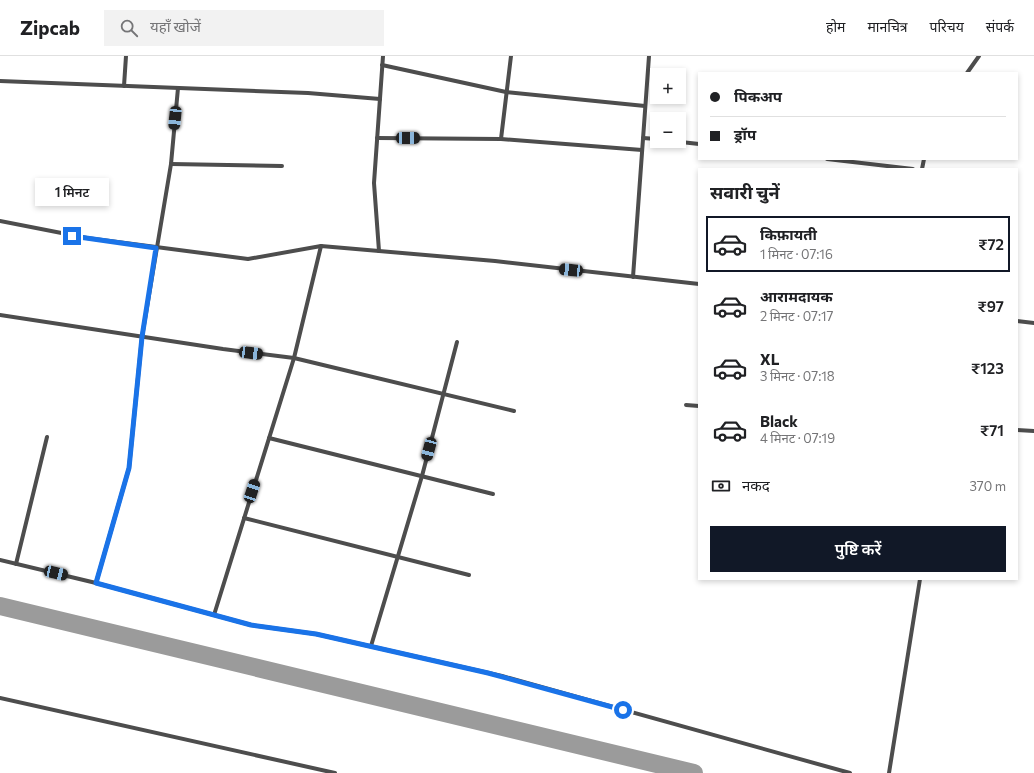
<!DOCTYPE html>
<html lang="hi">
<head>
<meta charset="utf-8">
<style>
  body { margin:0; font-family:Commissioner,"Noto Sans Devanagari",sans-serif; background:#f2f2f2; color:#202124; height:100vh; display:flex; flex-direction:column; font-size:15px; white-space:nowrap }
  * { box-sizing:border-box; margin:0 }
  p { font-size:13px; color:#757577 }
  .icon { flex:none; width:22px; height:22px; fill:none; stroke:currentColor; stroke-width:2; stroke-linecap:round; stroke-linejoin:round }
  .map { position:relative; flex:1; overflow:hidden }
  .side { position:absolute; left:698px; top:112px; width:320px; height:412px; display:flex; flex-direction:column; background:#fff; border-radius:0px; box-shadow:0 2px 6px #0003 }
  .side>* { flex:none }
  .guide { position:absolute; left:698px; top:16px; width:320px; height:88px; border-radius:0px; box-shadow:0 2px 6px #0003; display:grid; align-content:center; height:88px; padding:0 12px; background:#fff }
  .tools { position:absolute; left:650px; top:12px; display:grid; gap:8px }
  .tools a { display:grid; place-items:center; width:36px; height:36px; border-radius:0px; background:#fff; box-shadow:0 2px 6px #0003; font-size:20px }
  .end { position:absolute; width:18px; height:18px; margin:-9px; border:5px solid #1a73e8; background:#fff; box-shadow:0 0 0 2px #fff }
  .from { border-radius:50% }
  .bubble { position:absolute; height:28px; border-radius:0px; background:#fff; box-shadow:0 2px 6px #0003; font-size:13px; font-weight:600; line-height:28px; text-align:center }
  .car { position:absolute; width:12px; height:24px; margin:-12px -6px; border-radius:5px; box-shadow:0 0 3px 1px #0007; background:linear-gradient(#222 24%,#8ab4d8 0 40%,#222 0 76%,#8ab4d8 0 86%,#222 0) }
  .guide b { display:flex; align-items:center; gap:14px; height:38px; font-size:15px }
  .guide b+b { border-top:1px solid #e0e0e0 }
  .guide i { width:10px; height:10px; background:#202124 }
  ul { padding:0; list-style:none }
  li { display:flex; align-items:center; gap:12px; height:56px; margin:0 8px 6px; padding:0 4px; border:2px solid transparent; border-radius:0px }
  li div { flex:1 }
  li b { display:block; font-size:15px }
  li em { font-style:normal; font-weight:600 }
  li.selected { border-color:#111827 }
  li>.icon { width:36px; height:36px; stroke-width:1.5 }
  h2 { padding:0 12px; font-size:18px; line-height:48px }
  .pay { display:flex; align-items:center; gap:10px; height:44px; padding:0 12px; font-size:15px }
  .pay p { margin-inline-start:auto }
  .cta { display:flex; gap:8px; margin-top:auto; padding:8px 12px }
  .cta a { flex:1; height:46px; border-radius:0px; background:#111827; color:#fff; font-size:16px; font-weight:600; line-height:46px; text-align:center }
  header { display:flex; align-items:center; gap:24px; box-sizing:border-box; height:56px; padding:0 20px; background:#fff; border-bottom:1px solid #e0e0e0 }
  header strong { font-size:19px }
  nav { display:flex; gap:22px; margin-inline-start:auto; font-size:14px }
  .search { width:280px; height:36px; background:#f2f2f2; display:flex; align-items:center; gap:10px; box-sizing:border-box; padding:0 14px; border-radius:0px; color:#757577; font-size:15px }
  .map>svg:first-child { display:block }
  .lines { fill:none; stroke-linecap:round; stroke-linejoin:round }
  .canal { stroke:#9b9b9b; stroke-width:18 }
  .street { stroke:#4d4d4d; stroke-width:4 }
  .route { stroke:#1a73e8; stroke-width:5 }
</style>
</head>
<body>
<header>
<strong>Zipcab</strong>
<div class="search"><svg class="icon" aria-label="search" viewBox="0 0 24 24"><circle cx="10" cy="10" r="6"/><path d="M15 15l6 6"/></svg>यहाँ खोजें</div>
<nav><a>होम</a><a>मानचित्र</a><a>परिचय</a><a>संपर्क</a></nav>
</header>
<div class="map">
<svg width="1034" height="717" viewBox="0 0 1034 717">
  <rect width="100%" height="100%" fill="#fff"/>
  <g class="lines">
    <!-- canal -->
    <polyline class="canal" points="0,550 694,717"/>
    <!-- street -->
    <g class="street">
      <polyline points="382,9 506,36 645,50"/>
      <polyline points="967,17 979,0"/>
      <polyline points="0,25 308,37 380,43"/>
      <polyline points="124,30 126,0"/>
      <polyline points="377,82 501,83 642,94"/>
      <polyline points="643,82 657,83"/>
      <polyline points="501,83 511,0"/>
      <polyline points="672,85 699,88"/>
      <polyline points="827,103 913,113"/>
      <polyline points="171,108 282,110"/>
      <polyline points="922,113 924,103"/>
      <polyline points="0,165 87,182 248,203 321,190 495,205 699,228"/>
      <polyline points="379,195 374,127 383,0"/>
      <polyline points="633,221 649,0"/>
      <polyline points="0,259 223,293 294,302 514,355"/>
      <polyline points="1017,265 1034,267"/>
      <polyline points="686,349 699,350"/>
      <polyline points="1017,374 1034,375"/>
      <polyline points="269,382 493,438"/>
      <polyline points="244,462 469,519"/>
      <polyline points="0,504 96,527 251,569 316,578 502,620 850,717"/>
      <polyline points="16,508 47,381"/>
      <polyline points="96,527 129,412 142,281 171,108 178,32"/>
      <polyline points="214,559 294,302 321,190"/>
      <polyline points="371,590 422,420 457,286"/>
      <polyline points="0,642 335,717"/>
      <polyline points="889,717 920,523"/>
    </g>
  </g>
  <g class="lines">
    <!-- route -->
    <polyline class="route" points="72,180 156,192 142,281 129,412 96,527 251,569 316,578 488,617 623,654"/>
  </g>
</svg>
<div class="tools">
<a>+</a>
<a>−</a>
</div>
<i class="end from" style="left:623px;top:654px"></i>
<i class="end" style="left:72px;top:180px"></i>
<div class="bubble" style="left:35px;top:122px;width:74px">1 मिनट</div>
<i class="car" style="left:175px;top:62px;rotate:186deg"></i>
<i class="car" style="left:408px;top:82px;rotate:90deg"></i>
<i class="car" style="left:571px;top:214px;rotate:276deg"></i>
<i class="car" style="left:251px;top:297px;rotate:97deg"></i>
<i class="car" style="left:429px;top:393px;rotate:195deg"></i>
<i class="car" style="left:252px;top:435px;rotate:18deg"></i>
<i class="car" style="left:56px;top:517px;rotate:103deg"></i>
<div class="guide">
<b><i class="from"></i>पिकअप</b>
<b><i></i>ड्रॉप</b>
</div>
<section class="side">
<h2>सवारी चुनें</h2>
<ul>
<li class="selected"><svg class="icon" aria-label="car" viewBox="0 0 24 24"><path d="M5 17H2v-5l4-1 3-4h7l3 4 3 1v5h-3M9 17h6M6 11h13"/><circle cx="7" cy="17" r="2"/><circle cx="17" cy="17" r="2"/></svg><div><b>किफ़ायती</b><p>1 मिनट · 07:16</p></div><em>₹72</em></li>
<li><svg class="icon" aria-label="car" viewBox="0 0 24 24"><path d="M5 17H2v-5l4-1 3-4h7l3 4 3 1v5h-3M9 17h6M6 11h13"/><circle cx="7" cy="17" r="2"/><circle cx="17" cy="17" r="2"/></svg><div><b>आरामदायक</b><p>2 मिनट · 07:17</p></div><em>₹97</em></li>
<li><svg class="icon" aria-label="car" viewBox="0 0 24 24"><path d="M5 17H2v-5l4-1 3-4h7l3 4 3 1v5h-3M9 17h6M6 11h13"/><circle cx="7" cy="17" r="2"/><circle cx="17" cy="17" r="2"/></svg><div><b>XL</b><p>3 मिनट · 07:18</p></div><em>₹123</em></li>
<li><svg class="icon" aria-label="car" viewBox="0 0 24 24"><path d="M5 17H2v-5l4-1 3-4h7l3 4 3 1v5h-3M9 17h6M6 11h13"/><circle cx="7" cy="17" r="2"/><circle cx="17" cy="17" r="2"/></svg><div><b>Black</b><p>4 मिनट · 07:19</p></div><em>₹71</em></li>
</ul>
<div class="pay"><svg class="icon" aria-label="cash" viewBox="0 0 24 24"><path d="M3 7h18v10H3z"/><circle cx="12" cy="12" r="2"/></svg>नकद<p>370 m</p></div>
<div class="cta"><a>पुष्टि करें</a></div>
</section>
</div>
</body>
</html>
